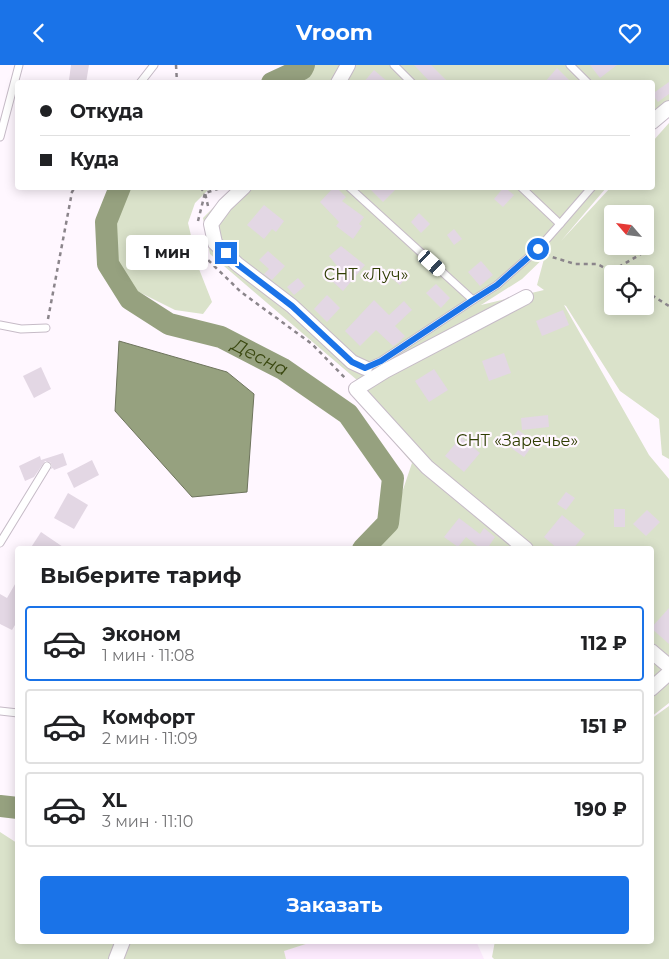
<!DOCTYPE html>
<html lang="ru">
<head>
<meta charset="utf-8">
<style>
  body { margin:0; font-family:Montserrat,sans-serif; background:#f6f6f6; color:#202124; height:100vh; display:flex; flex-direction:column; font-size:19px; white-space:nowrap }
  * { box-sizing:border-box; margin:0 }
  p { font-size:16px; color:#757577 }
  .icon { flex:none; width:28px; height:28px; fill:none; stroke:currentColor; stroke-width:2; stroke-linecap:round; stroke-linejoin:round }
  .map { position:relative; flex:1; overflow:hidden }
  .sheet { position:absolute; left:15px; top:481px; width:639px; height:398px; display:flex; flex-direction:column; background:#fff; border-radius:5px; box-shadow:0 2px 12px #0003 }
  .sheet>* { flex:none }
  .banner { position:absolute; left:15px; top:15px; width:640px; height:110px; border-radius:5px; box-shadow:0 2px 12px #0003; display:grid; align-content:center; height:110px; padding:0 25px; background:#fff }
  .needle { width:32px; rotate:298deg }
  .buttons { position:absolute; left:604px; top:140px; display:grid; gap:10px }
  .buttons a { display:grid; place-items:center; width:50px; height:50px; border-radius:5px; background:#fff; box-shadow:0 2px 12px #0003; font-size:25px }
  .end { position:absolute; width:22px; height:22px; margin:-11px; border:6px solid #1a73e8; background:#fff; box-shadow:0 0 0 2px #fff }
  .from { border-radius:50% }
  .bubble { position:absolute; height:35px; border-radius:5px; background:#fff; box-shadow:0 2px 12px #0003; font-size:16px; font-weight:700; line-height:35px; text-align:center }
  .car { position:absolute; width:15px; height:30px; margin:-15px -8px; border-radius:6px; box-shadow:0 0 4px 1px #0007; background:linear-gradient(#fff 24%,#345 0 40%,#fff 0 76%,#345 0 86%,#fff 0) }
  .banner b { display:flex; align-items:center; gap:18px; height:48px; font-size:19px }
  .banner b+b { border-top:1px solid #e0e0e0 }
  .banner i { width:12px; height:12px; background:#202124 }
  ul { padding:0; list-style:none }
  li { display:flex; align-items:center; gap:15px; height:75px; margin:0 10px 8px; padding:0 15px; border:2px solid #e0e0e0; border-radius:5px }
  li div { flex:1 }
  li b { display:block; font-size:19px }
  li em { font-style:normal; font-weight:700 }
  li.on { border-color:#1a73e8 }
  li>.icon { width:45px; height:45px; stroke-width:1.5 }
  h2 { padding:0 25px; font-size:22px; line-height:60px }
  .action { display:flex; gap:10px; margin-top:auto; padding:10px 25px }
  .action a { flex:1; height:58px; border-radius:5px; background:#1a73e8; color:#fff; font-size:20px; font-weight:700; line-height:58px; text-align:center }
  header { display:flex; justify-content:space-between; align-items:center; height:65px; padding:0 25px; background:#1a73e8; color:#fff; font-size:22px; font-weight:700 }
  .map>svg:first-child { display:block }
  .built { fill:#fceafd }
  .green { fill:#dae2ca; fill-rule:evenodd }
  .water { fill:#96a17f; stroke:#6e745d }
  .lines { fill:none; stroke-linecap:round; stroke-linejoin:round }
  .river { stroke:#96a17f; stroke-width:22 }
  .building { fill:#e3d7e4 }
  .lane-casing { stroke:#c6bbc7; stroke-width:9 }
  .street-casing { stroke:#c6bbc7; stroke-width:16 }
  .path { stroke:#8b858b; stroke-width:2.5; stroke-dasharray:4 4; stroke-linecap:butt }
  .lane { stroke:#fff; stroke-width:7 }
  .street { stroke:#fff; stroke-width:14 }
  .route { stroke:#1a73e8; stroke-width:6 }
  .labels { text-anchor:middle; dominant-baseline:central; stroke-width:4.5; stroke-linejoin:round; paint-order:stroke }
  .park-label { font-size:16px; fill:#2f3d02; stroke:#fff7ff }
  .water-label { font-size:18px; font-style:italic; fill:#3a4810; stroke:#fff7ff }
</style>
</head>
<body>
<header><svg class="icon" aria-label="back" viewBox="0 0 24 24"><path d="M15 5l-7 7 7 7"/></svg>Vroom<svg class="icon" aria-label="heart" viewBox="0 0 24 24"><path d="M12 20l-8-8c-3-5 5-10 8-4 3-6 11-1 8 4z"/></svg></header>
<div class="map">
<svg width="669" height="894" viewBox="0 0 669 894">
  <rect width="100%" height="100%" fill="#fff7ff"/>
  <!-- built -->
  <polygon class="built" points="315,876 476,876 484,894 286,894 283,886"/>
  <!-- green -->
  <g class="green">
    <polygon points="301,0 669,0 669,48 653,67 652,18 278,18"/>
    <path d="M669,58V394L662,390L659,354L620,326L566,241L564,240L649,390L669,414V638L651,652V484H368L391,460L412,398L349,325L357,315L210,189L203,153L233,123H606L561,176L610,123L652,122L653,76ZM612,149H645V181H612ZM552,185L544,194L537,220L544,225L481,240L522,214ZM612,209H645V241H612Z"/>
    <polygon points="124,122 210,123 195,138 188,158 199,204 212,237 203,249 175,245 137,226 115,200 111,157"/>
    <polygon points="669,641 669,894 494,894 492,892 495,876 651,876 651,654"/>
    <polygon points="0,767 17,778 18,876 315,876 284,886 286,894 0,894"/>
  </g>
  <!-- water -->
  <polygon class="water" points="119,276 227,307 254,329 247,427 192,432 115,346"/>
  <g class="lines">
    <!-- river -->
    <g class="river">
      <polyline points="272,18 302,4 304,0"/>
      <path id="s1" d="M120,122L106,157L108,199L130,234L169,259L221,272L283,304L348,349L393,413L388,458L363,484"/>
      <polyline points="0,741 18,743"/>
    </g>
  </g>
  <!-- building -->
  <g class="building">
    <polygon points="71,0 89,0 86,18 69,15"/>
    <polygon points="414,0 431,0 449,18 431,18"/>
    <polygon points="590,0 617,0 600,13"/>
    <polygon points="557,3 572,18 544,18"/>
    <polygon points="374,5 389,18 363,18"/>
    <polygon points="669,17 669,29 658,37 652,29"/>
    <polygon points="334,122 336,122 346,132 342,136 364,152 359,159 362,161 353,174 336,161 339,157 320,137"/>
    <polygon points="368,122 398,122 383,137"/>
    <polygon points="504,122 514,130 503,142 494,134"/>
    <polygon points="264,140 284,156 276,167 272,164 264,174 247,160"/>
    <polygon points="419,148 430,159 421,168 411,157"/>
    <polygon points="454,164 462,174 454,180 447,170"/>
    <polygon points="341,181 365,200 343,226 332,216 341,206 329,191"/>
    <polygon points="268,186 285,201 272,215 264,209 269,204 259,195"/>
    <polygon points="481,196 493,210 480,221 468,207"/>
    <polygon points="400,205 407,211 400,220 390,212"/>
    <polygon points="298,213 305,221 294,230 287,222"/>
    <polygon points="436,219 450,233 441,243 426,228"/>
    <polygon points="327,230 340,243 327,257 314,244"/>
    <polygon points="374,235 389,250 404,236 412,245 395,261 405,271 398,278 393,281 376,265 360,281 345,266"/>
    <polygon points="563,245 569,260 542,271 536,256"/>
    <polygon points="504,288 511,308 489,316 482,296"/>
    <polygon points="41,302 51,324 34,333 23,311"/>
    <polygon points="434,304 448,325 429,337 415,316"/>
    <polygon points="548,350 549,362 522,365 521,353"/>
    <polygon points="518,365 535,377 524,392 507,380"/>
    <polygon points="461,372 480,388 464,407 445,391"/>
    <polygon points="63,388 67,400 54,405 53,403 51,404 52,401 50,397 45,396 34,412 25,416 19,401 40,391 41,395"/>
    <polygon points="92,395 99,410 74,423 67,408"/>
    <polygon points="566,427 575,433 566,445 557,439"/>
    <polygon points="68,428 88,440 74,464 54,453"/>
    <rect x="614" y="444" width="11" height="18"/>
    <polygon points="647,445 660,457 646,471 633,459"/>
    <polygon points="562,450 585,469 573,484 558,484 544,472"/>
    <polygon points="459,453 480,469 484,463 495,472 487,484 481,484 466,472 458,482 444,472"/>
    <polygon points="41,467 66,484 30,484"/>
    <polygon points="18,514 18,555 12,565 0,559 0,529 7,533"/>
    <polygon points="669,543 669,579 651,563"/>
  </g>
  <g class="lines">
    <!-- lane casing -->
    <g class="lane-casing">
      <g id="lane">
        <polyline points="394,0 412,18"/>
        <polyline points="570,0 588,18"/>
        <polyline points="140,18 154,0"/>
        <polyline points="0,72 19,0"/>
        <polyline points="349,122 473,235 381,296 365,303"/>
        <polyline points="560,159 592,122"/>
        <polyline points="473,235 497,220 538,184 560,159 521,122"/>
        <polyline points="0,260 21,264 46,263"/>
        <polyline points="0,478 47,401"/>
        <polyline points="0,646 18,648"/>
      </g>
    </g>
    <!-- street casing -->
    <g class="street-casing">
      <g id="street">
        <polyline points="338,18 348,0"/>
        <polyline points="652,57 669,43"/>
        <polyline points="244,122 225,140 211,159 215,178 237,199 292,241 352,297 365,303"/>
        <polyline points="526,484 427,402 356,324 385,306 526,232"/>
        <polyline points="651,586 669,601"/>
        <polyline points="651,624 669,608"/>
        <polyline points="116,894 123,876"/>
      </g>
    </g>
    <!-- path -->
    <g class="path">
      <polyline points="176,0 177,18"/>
      <polyline points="208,141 205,128 224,122"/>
      <polyline points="198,156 205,128 200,122"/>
      <polyline points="205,188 207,194 241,227 312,279 347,315"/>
      <polyline points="546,188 552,192 575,199 597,199 617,209"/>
      <polyline points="612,206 646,186"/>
      <polyline points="645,226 669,241"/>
      <polyline points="48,254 72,127 75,122"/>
    </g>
    <!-- lane -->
    <use href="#lane" class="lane"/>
    <!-- street -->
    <use href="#street" class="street"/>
  </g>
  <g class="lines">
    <!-- route -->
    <polyline class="route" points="226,188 237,199 292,241 352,297 365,303 381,296 473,235 497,220 538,184"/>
  </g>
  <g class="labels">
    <!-- park labels -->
    <g class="park-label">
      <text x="366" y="209">СНТ «Луч»</text>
      <text x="517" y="375">СНТ «Заречье»</text>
    </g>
    <!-- water labels -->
    <g class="water-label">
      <text stroke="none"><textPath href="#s1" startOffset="265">Десна</textPath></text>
    </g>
  </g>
</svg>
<div class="buttons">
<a><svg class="needle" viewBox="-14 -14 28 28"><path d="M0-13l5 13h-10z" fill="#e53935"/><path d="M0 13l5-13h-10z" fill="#757577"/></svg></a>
<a><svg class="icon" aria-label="locate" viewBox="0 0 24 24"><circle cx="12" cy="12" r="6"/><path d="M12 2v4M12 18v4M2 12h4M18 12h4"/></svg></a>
</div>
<i class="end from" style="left:538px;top:184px"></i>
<i class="end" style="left:226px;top:188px"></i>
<div class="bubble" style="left:126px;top:170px;width:82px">1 мин</div>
<i class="car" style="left:432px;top:198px;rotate:132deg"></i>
<div class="banner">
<b><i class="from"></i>Откуда</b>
<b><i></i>Куда</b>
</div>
<section class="sheet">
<h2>Выберите тариф</h2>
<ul>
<li class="on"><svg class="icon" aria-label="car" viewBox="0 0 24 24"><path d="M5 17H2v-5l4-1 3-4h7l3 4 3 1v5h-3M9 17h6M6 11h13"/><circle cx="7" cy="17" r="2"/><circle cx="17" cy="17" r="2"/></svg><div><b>Эконом</b><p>1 мин · 11:08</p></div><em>112 ₽</em></li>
<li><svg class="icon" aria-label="car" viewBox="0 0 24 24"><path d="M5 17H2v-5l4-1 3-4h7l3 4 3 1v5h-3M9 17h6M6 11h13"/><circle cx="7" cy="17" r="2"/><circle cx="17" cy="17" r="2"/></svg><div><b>Комфорт</b><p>2 мин · 11:09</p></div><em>151 ₽</em></li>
<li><svg class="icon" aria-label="car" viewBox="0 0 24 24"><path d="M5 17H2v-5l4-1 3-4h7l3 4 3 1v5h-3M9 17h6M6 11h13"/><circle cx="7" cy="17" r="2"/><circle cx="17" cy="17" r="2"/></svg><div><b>XL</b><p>3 мин · 11:10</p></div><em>190 ₽</em></li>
</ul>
<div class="action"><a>Заказать</a></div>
</section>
</div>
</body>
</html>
